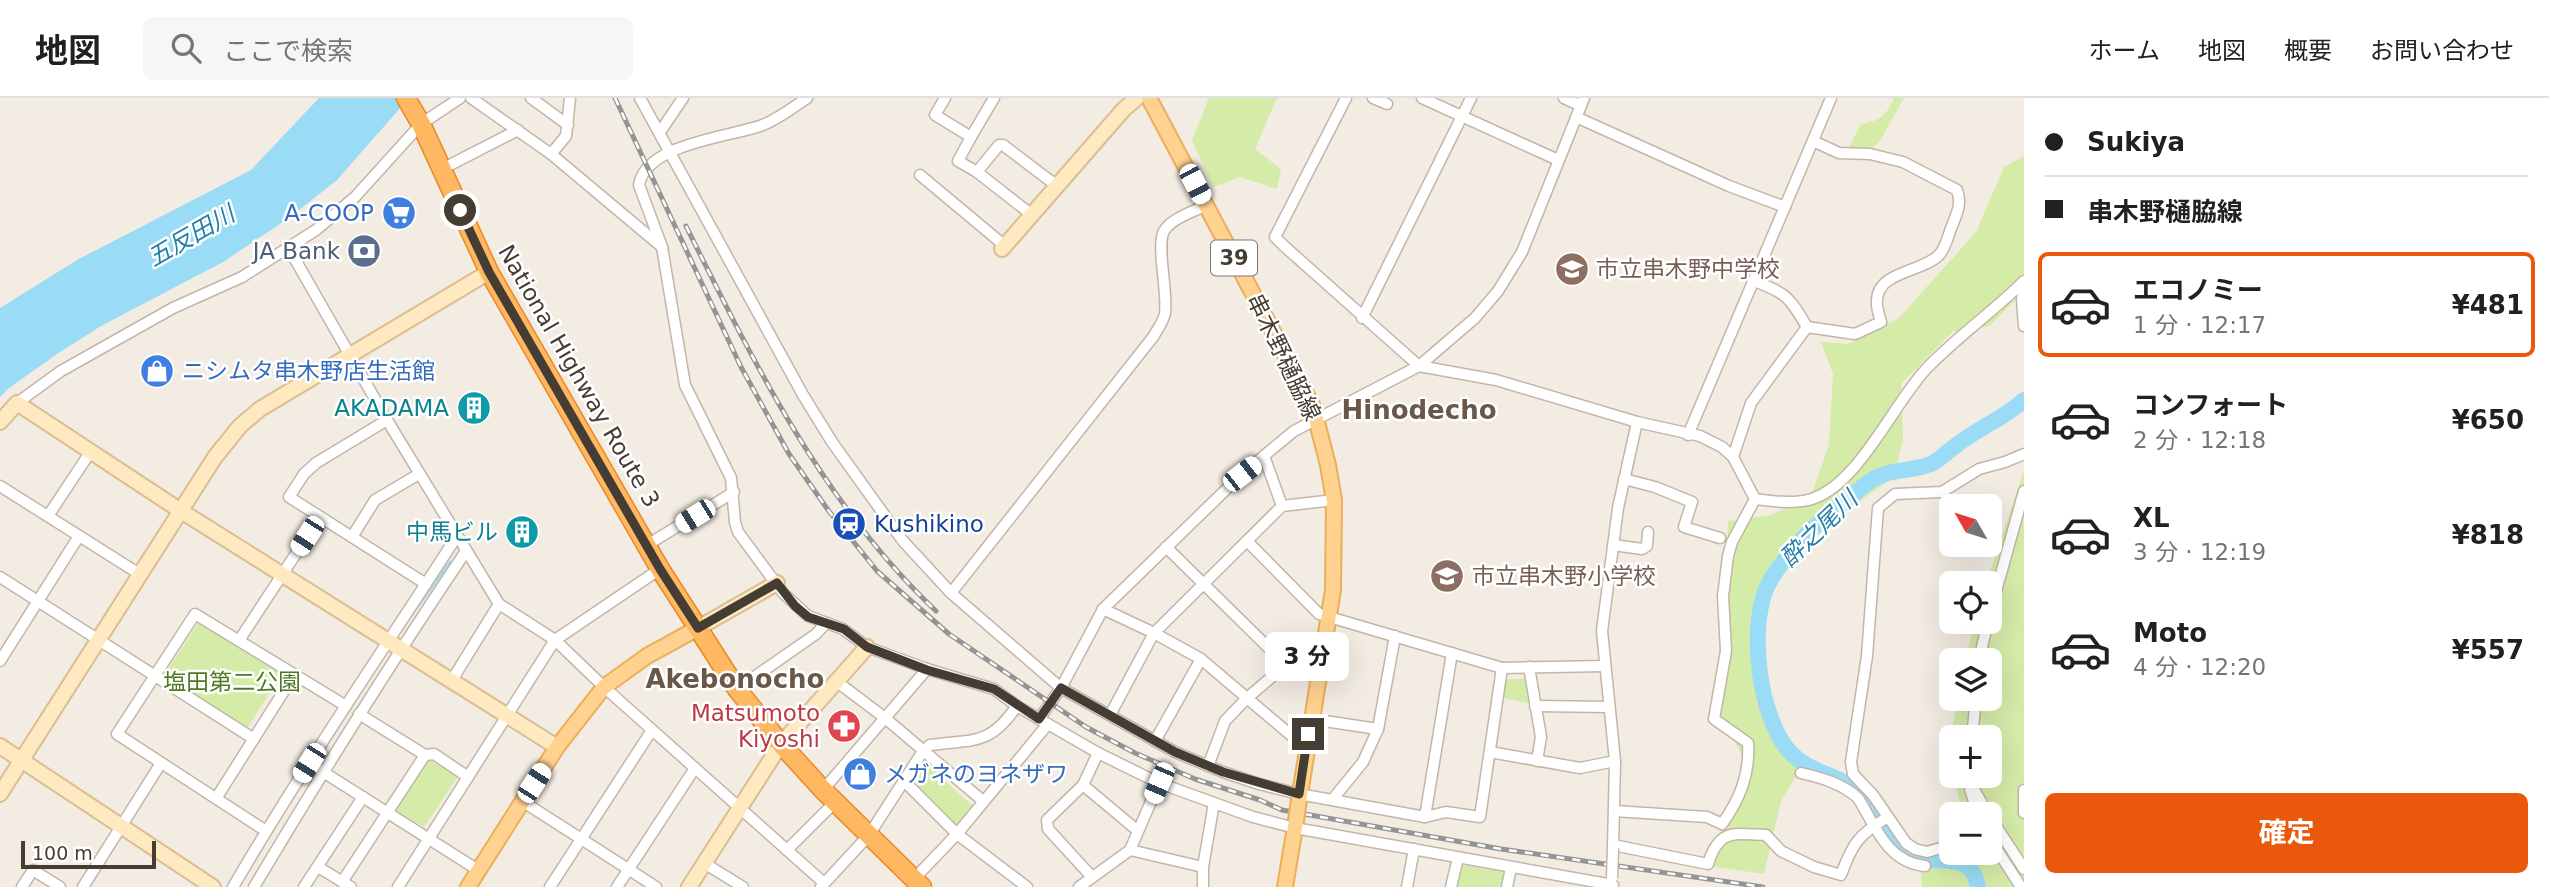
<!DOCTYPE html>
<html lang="ja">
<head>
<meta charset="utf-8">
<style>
  body { margin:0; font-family:"DejaVu Sans","Noto Sans JP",sans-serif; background:#f6f6f6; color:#202124; height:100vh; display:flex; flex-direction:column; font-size:26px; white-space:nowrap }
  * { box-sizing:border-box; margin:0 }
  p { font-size:23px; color:#757577 }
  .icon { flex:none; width:38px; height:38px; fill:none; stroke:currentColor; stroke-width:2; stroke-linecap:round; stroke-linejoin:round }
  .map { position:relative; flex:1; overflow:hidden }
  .panel { display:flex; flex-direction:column; background:#fff; width:525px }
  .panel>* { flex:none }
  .hud { display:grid; align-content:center; height:154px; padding:0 21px; background:#fff }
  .needle { width:46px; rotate:309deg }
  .fabs { position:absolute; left:1939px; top:396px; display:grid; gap:14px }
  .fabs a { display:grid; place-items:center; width:63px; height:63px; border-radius:10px; background:#fff; box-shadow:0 7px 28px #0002; font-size:35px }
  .scale { position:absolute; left:21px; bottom:18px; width:135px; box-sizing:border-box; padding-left:7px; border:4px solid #453c33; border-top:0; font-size:19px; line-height:24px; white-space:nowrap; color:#453c33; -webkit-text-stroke:5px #fff; paint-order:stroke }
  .end { position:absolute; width:32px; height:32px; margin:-16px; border:9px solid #453c33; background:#fff; box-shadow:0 0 0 4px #fff }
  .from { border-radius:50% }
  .bubble { position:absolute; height:49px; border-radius:10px; background:#fff; box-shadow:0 7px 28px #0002; font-size:23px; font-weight:700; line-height:49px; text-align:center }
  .car { position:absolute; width:21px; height:42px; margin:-21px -10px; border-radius:9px; box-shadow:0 0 5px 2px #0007; background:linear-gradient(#fff 24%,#345 0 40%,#fff 0 76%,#345 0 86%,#fff 0) }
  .hud b { display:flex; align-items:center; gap:24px; height:66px; font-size:26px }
  .hud b+b { border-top:2px solid #e0e0e0 }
  .hud i { width:18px; height:18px; background:#202124 }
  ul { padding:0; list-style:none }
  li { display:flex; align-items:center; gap:21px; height:105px; margin:0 14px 10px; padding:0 7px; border:4px solid transparent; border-radius:10px }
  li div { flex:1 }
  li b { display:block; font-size:26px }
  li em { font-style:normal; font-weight:700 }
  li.active { border-color:#ea580c }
  li>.icon { width:63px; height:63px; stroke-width:1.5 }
  .cta { display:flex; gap:14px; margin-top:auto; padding:14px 21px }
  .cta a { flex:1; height:80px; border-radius:10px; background:#ea580c; color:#fff; font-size:28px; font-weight:700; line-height:80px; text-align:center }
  header { display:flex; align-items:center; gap:42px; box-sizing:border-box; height:98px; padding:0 35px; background:#fff; border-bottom:2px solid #e0e0e0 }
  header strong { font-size:33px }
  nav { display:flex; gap:38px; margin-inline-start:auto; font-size:24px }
  .search { width:490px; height:63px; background:#f6f6f6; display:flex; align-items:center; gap:18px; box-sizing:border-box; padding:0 24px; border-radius:10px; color:#757577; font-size:26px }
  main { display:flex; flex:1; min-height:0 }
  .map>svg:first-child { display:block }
  .green { fill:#d5eba8 }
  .water { fill:#9adbf5 }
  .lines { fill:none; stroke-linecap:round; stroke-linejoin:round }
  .stream { stroke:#9adbf5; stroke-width:2.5 }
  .river { stroke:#9adbf5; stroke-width:16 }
  .street-casing { stroke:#c2b6a8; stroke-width:13 }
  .secondary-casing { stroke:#dabe91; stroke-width:18 }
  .primary-casing { stroke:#ebae59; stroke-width:18 }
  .highway-casing { stroke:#e78a29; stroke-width:21 }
  .street { stroke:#fff; stroke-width:10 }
  .secondary { stroke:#ffe9c1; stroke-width:14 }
  .primary { stroke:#ffd290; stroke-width:14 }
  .highway { stroke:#ffb862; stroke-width:18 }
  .rail-casing { stroke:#949494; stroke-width:5 }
  .rail { stroke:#fff; stroke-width:2.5; stroke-dasharray:8; stroke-linecap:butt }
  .street-bridge-casing { stroke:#c2b6a8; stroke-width:13; stroke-linecap:butt }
  .primary-bridge-casing { stroke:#ebae59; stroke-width:18; stroke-linecap:butt }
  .street-bridge { stroke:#fff; stroke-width:10 }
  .primary-bridge { stroke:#ffd290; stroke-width:14 }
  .route { stroke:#453c33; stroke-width:9 }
  .labels { text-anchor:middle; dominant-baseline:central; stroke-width:5; stroke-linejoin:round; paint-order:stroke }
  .shield { fill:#fff; stroke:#7d7670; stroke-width:2 }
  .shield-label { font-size:21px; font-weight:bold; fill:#453c33 }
  .shop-label { font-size:23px; fill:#366cbe; stroke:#fff; text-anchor:start }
  .service-label { font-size:23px; fill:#4e5e75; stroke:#fff; text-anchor:end }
  .education-label { font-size:23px; fill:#785e54; stroke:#fff; text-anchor:start }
  .street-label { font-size:23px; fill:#453c33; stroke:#fff }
  .culture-label { font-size:23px; fill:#0d838f; stroke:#fff; text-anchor:end }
  .transit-label { font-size:23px; fill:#164399; stroke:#fff; text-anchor:start }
  .park-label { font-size:23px; fill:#4e7a23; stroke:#fff }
  .health-label { font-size:23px; fill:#be3a42; stroke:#fff; text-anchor:end }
  .water-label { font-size:24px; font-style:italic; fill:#247fa6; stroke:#fff }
  .quarter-label { font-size:26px; font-weight:bold; fill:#695849; stroke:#fff }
</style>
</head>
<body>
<header>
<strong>地図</strong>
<div class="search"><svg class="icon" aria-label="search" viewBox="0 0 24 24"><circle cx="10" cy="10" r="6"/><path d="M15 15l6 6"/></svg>ここで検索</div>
<nav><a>ホーム</a><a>地図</a><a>概要</a><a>お問い合わせ</a></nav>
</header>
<main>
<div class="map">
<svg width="2024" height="789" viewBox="0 0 2024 789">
  <rect width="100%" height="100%" fill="#f3ece3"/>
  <!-- green -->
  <g class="green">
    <polygon points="1209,0 1277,0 1255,51 1281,71 1277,91 1240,79 1213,89 1192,42"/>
    <path d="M1894,0H1904L1881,41L1873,50L1848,51L1861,26C1880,23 1886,18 1894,0Z"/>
    <polygon points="2024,58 2024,193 1990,228 1952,234 1901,286 1903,340 1894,379 1774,464 1757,502 1754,569 1785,644 1828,676 1799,673 1781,703 1764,776 1709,768 1716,744 1750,671 1717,613 1725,538 1728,423 1772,417 1811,398 1829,347 1833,276 1821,244 1848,246 1899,220 1976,134 2004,69"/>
    <polygon points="2024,372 2024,789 1922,789 1919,753 1951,751 1951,754 1990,754 1990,716 1963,716 1953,677 1990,677 1990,639 1951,639 1951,672 1947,656 1958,600 1990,600 1990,562 1966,562 1974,523 1990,523 1990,485 1986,485"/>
    <polygon points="198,525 282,575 246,632 163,579"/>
    <polygon points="1505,581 1526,581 1532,606 1503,600"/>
    <polygon points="426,660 458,679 424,729 396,713"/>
    <polygon points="923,663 977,712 962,731 947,728 908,689"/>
    <polygon points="1460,767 1506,774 1503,789 1455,789"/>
  </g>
  <!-- water -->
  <polygon class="water" points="319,0 409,0 337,82 289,120 223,164 101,228 57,256 9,290 0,299 0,210 77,162 251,72"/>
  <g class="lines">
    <!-- stream -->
    <g class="stream">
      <polyline points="405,526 450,464"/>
      <polyline points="316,664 374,573"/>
      <polyline points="287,709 312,670"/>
      <polyline points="260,753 269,738"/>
    </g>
    <!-- river -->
    <path class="river" d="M1978,789C1971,747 1931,772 1905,755C1888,744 1884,721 1873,707C1868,702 1862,697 1857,692C1837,676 1810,676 1789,653C1759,618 1749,533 1766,491C1775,471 1792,452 1807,436C1819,424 1834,413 1847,402C1855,396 1863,387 1872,382C1890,370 1914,374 1933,365C1942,360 1949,352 1958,346C1979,330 2004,320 2024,302"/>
    <!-- street casing -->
    <g class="street-casing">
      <g id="street">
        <polyline points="471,0 551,56 662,149"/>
        <polyline points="531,0 568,27"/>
        <polyline points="640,0 803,297 832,344 903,443 951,495 1061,590 1175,654 1223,674 1259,686 1299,696 1425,719 1446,714 1480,719 1502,570"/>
        <path d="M807,0C792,10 777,22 760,28C728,39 646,46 639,87L662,149L685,287L731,380L735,424L738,434L783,495L808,518L843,531L867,549L927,571L994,591L1017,608L1098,655L1159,685L1253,719L1295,730L1613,787"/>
        <polyline points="945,0 935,17 971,39 994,0"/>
        <polyline points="1346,0 1275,139 1284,148 1419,268 1496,282 1637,324 1700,338 1722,349 1733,359 1755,401"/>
        <polyline points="1373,0 1387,6"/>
        <polyline points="1422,0 1558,62"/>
        <polyline points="1564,0 1581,8"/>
        <polyline points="1576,19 1729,88 1785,109"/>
        <polyline points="660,34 683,0"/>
        <polyline points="971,39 958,63 977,74 1032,117"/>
        <polyline points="551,56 566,38 570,0"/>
        <polyline points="442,71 518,32"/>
        <polyline points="977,74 999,47 1003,47 1057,88"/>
        <polyline points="920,77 1005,148"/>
        <polyline points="288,149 387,322 499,506 555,542 604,589 824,785"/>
        <path d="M1754,183C1787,195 1790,200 1807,229"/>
        <polyline points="2024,190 2022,201 2024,228"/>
        <polyline points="1362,220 1471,0"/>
        <polyline points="17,305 61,273 173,210 242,179 316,132 355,99 421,26 460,0"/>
        <polyline points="387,322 316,365 304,376 289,399 426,486"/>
        <polyline points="1688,337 1831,0"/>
        <polyline points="1264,358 1282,408"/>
        <path d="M1733,359L1751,305L1807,229L1855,236L1881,224C1879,217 1876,209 1877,202C1878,173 1923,174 1939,157C1946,150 1948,137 1952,128C1957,115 1962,106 1957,92L1903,64L1870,56L1839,55L1813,43"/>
        <polyline points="1624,381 1655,389 1692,404 1684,429 1720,440"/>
        <polyline points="0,388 141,477"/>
        <path d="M1755,401C1771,403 1792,406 1808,402C1857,391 1895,302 1928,269C1958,238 1994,213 2024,183"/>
        <polyline points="48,418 91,353"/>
        <polyline points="352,439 375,402 419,376"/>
        <polyline points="1247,443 1319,516 1502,570 1605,568"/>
        <polyline points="647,447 734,394"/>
        <polyline points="1614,447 1642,451 1647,448 1648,434"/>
        <polyline points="1166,449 1286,567 1319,573"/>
        <polyline points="0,479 254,641"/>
        <path d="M951,495L1153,239C1157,232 1164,223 1165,215C1168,195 1156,147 1164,133C1172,120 1193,114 1206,107"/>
        <polyline points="1103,511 1154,535 1201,561 1306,650"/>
        <polyline points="1990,515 2024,393"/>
        <polyline points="240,541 320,419"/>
        <polyline points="1979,562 1988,523"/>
        <polyline points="0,563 79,438"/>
        <polyline points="1529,569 1541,639 1537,663"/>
        <polyline points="452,582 499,506"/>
        <polyline points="836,583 885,620 983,703"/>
        <polyline points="737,591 816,536 826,525"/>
        <polyline points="1535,608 1609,609"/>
        <polyline points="359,616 425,657 434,656 468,679"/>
        <polyline points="1110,617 1154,535 1282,408 1334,402"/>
        <polyline points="1039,621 1061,590 1103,511 1242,376 1294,333 1419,268 1475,220 1498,193 1522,154 1584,0"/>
        <polyline points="1311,621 1378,631"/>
        <polyline points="1972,639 1976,600"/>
        <polyline points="1155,643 1201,561"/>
        <polyline points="1490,654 1580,670 1615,663"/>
        <polyline points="309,665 478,772"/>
        <polyline points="1208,668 1225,623 1247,600 1286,567"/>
        <path d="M1801,675C1822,680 1841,685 1858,700C1876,729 1887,764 1925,768"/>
        <polyline points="1968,681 1988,716"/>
        <polyline points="904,683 957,736 1027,789"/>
        <polyline points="1083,687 1138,733"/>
        <polyline points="1970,691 1978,716"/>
        <polyline points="823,692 927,571"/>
        <polyline points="2024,692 2024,715"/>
        <polyline points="217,699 294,577"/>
        <polyline points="1332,702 1363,664 1378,631 1395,538"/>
        <polyline points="522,703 656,789"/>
        <path d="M1614,713L1707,719L1722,726C1740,701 1750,676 1748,645L1714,621L1726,553L1723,498L1728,458L1732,444L1755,401"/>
        <polyline points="1425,719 1452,555"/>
        <polyline points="1990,719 2024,771"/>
        <polyline points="266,733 117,636 195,516 346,608"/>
        <polyline points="1990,741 2021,789"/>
        <path d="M1613,747L1708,766C1719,730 1734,736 1766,737L1781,753L1814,769L1841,777C1852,746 1859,736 1888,719"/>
        <polyline points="1951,747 1927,754 1915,751 1906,745 1873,697 1853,676 1851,664 1867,558 1878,410 1895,396 1942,394 1979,371 2005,364 2024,356"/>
        <polyline points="1613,750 1615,663 1602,533 1618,410 1637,324"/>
        <polyline points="787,752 835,704"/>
        <polyline points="1130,752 1203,769"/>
        <polyline points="704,765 743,789"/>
        <polyline points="318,769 351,789"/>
        <polyline points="1092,779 1048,731 1047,722 1083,687 1098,655"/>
        <polyline points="914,781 957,736 1048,626"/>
        <polyline points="342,784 425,657"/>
        <polyline points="22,789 33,772 60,789"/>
        <polyline points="83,789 161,665"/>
        <path d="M233,789C303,669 382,554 457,438"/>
        <path d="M254,789C322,675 392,563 466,453"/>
        <polyline points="304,789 363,699"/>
        <polyline points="398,789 555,542 660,471"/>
        <polyline points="550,789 652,632"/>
        <polyline points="617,789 695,670"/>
        <path d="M821,789L869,737L923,653L930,647C975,641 989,648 1017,608"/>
        <polyline points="1079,789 1130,752 1159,685"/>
        <polyline points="1203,789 1203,769 1214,705"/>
        <polyline points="1407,789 1414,751"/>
        <polyline points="1451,789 1458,760"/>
        <polyline points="1507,789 1511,770"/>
      </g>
    </g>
    <!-- secondary casing -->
    <g class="secondary-casing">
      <g id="secondary">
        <polyline points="1002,151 1124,11 1137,0"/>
        <polyline points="0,324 17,305 181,413 557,649"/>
        <polyline points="698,530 777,485"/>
        <polyline points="0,648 213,789"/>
        <polyline points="0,696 215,359 240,328 260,311 489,174"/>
        <polyline points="689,789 781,646 867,549"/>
      </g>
    </g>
    <!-- primary casing -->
    <g class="primary-casing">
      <g id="primary">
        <polyline points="1149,0 1313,309 1328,367 1334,402 1333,492 1299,702"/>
        <polyline points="468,789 557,649 604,589 647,558 698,530"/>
        <polyline points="1285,789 1296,723"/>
      </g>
    </g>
    <!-- highway casing -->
    <g class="highway-casing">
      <polyline id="highway" points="406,0 421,26 489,174 660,471 737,591 781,646 823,692 922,789"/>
    </g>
    <!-- street -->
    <use href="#street" class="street"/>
    <!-- secondary -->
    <use href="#secondary" class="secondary"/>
    <!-- primary -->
    <use href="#primary" class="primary"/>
    <!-- highway -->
    <use href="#highway" class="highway"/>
    <!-- rail casing -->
    <g class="rail-casing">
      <g id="rail">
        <polyline points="615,0 741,269 789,356 828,412 877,473 949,536 1086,629 1135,655 1195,681 1260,702 1282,712 1501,751 1763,789"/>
        <path d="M686,128C754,265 823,406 936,513"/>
      </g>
    </g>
    <!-- rail -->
    <use href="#rail" class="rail"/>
    <!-- street-bridge casing -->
    <g class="street-bridge-casing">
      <polyline id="street-bridge" points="1612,780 1613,750"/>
    </g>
    <!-- primary-bridge casing -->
    <g class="primary-bridge-casing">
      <polyline id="primary-bridge" points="1296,723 1299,702"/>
    </g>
    <!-- street-bridge -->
    <use href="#street-bridge" class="street-bridge"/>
    <!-- primary-bridge -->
    <use href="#primary-bridge" class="primary-bridge"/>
  </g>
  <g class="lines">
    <!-- route -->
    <polyline class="route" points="460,112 489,174 660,471 698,530 777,485 795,508 808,519 844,531 867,549 927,572 994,591 1039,621 1061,590 1175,654 1223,674 1299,696 1308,636"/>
  </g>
  <!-- icons -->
  <defs>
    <g id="supermarket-disc" transform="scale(1.75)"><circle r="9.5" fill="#3f7fe0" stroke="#fff"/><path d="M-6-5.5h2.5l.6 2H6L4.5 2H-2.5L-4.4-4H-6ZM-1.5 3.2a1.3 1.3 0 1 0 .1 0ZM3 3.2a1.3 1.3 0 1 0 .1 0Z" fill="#fff"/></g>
    <g id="bank-disc" transform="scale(1.75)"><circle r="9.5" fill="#5c6f8a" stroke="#fff"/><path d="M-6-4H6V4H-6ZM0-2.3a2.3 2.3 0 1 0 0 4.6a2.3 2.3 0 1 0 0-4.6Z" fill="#fff"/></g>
    <g id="school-disc" transform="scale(1.75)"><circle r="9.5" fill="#8d6e63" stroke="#fff"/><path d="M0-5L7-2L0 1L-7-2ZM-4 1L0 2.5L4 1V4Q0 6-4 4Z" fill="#fff"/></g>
    <g id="shop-disc" transform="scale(1.75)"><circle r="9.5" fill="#3f7fe0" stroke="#fff"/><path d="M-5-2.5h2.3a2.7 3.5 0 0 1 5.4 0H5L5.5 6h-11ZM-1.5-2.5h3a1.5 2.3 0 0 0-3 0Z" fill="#fff"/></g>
    <g id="building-disc" transform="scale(1.75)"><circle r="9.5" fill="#0f9aa8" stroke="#fff"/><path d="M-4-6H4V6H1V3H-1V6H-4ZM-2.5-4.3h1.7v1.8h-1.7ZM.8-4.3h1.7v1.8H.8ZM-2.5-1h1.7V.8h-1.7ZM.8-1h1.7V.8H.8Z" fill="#fff"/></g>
    <g id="station-disc" transform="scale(1.75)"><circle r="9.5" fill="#1a4fb4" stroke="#fff"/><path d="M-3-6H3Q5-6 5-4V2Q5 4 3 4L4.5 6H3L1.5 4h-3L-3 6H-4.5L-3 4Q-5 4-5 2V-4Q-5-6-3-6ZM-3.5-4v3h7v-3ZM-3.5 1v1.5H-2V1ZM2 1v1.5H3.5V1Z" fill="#fff"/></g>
    <g id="pharmacy-disc" transform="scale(1.75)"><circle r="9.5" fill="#e0444e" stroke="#fff"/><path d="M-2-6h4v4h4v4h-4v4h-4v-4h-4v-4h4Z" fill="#fff"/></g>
  </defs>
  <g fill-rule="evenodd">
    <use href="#supermarket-disc" x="399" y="115"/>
    <use href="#bank-disc" x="364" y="153"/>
    <use href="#school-disc" x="1572" y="171"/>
    <use href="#shop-disc" x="157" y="273"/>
    <use href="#building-disc" x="474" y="310"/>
    <use href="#station-disc" x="849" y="426"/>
    <use href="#building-disc" x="522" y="434"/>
    <use href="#school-disc" x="1447" y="478"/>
    <use href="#pharmacy-disc" x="844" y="628"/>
    <use href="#shop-disc" x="860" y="676"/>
  </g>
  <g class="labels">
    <!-- shield labels -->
    <rect class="shield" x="1211" y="142.5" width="46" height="35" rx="5"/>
    <g class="shield-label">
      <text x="1234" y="160">39</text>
    </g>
    <!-- shop labels -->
    <g class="shop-label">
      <text x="374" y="115" text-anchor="end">A-COOP</text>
      <text x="182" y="273">ニシムタ串木野店生活館</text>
      <text x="884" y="676">メガネのヨネザワ</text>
    </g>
    <!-- service labels -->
    <g class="service-label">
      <text x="340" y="153">JA Bank</text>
    </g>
    <!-- education labels -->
    <g class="education-label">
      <text x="1596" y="171">市立串木野中学校</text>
      <text x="1472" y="478">市立串木野小学校</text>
    </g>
    <!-- street labels -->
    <g class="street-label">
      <text transform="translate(1284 259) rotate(64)">串木野樋脇線</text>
      <text transform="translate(579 278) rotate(60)">National Highway Route 3</text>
    </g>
    <!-- culture labels -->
    <g class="culture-label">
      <text x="449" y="310">AKADAMA</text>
      <text x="498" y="434">中馬ビル</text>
    </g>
    <!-- transit labels -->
    <g class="transit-label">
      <text x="874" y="426">Kushikino</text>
    </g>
    <!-- park labels -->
    <g class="park-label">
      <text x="232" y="584">塩田第二公園</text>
    </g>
    <!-- health labels -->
    <g class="health-label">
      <text x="820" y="615">Matsumoto<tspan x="820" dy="26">Kiyoshi</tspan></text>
    </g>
    <!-- water labels -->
    <g class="water-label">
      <text transform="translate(191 138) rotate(-30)">五反田川</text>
      <text transform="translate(1819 431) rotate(-44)">酔之尾川</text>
    </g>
    <!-- quarter labels -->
    <g class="quarter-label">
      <text x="1419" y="312">Hinodecho</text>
      <text x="735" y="581">Akebonocho</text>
    </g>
  </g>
</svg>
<div class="fabs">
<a><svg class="needle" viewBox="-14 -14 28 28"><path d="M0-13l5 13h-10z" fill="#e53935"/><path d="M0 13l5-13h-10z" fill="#757577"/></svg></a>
<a><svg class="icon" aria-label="locate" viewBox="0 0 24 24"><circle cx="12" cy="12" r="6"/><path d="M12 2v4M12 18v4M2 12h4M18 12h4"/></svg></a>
<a><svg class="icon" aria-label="layers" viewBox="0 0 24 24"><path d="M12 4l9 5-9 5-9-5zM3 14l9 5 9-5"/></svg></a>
<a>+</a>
<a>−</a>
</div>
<div class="scale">100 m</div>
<i class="end from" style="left:460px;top:112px"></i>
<i class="end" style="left:1308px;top:636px"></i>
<div class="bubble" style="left:1265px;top:534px;width:84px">3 分</div>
<i class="car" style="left:1195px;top:86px;rotate:152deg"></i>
<i class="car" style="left:1242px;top:376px;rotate:52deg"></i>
<i class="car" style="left:695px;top:418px;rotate:238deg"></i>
<i class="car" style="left:307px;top:438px;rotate:213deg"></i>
<i class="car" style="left:309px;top:665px;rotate:212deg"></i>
<i class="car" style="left:534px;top:685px;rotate:33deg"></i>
<i class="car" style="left:1159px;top:685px;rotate:203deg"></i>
</div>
<section class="panel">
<div class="hud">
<b><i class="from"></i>Sukiya</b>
<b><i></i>串木野樋脇線</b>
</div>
<ul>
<li class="active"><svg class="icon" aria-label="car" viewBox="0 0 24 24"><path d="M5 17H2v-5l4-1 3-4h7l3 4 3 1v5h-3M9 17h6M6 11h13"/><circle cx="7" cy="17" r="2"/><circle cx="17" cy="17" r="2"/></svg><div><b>エコノミー</b><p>1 分 · 12:17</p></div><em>¥481</em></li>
<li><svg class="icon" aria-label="car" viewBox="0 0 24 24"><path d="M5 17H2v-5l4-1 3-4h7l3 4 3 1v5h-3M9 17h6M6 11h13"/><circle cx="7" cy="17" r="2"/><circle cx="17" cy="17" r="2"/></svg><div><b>コンフォート</b><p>2 分 · 12:18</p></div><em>¥650</em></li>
<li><svg class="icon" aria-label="car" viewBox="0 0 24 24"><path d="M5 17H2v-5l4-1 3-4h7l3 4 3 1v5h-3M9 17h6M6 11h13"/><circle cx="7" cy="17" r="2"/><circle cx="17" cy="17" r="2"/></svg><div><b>XL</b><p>3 分 · 12:19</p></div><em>¥818</em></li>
<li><svg class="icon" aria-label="car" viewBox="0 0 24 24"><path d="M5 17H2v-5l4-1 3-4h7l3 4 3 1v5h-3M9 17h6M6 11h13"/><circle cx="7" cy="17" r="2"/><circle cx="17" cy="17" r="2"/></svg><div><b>Moto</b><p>4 分 · 12:20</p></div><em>¥557</em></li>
</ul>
<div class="cta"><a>確定</a></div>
</section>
</main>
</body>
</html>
